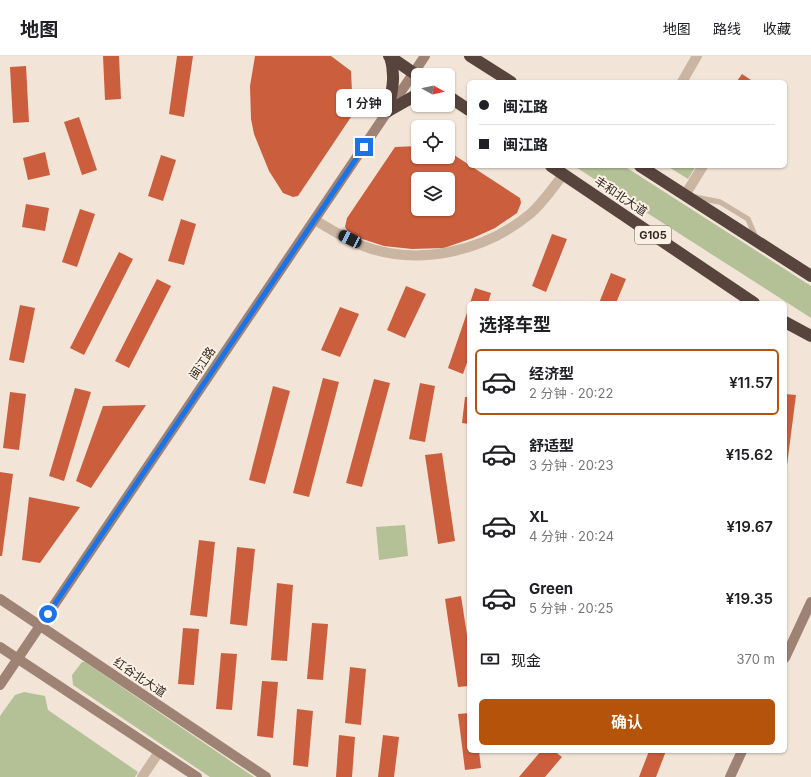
<!DOCTYPE html>
<html lang="zh">
<head>
<meta charset="utf-8">
<style>
  body { margin:0; font-family:Inter,"Noto Sans SC",sans-serif; background:#f6f6f6; color:#202124; height:100vh; display:flex; flex-direction:column; font-size:15px; white-space:nowrap }
  * { box-sizing:border-box; margin:0 }
  p { font-size:13px; color:#757577 }
  .icon { flex:none; width:22px; height:22px; fill:none; stroke:currentColor; stroke-width:2; stroke-linecap:round; stroke-linejoin:round }
  .map { position:relative; flex:1; overflow:hidden }
  .drawer { position:absolute; left:467px; top:245px; width:320px; height:452px; display:flex; flex-direction:column; background:#fff; border-radius:6px; box-shadow:0 1px 3px #0004 }
  .drawer>* { flex:none }
  .top-card { position:absolute; left:467px; top:24px; width:320px; height:88px; border-radius:6px; box-shadow:0 1px 3px #0004; display:grid; align-content:center; height:88px; padding:0 12px; background:#fff }
  .needle { width:26px; rotate:98deg }
  .controls { position:absolute; left:411px; top:12px; display:grid; gap:8px }
  .controls a { display:grid; place-items:center; width:44px; height:44px; border-radius:6px; background:#fff; box-shadow:0 1px 3px #0004; font-size:20px }
  .end { position:absolute; width:18px; height:18px; margin:-9px; border:5px solid #1a73e8; background:#fff; box-shadow:0 0 0 2px #fff }
  .from { border-radius:50% }
  .bubble { position:absolute; height:28px; border-radius:6px; background:#fff; box-shadow:0 1px 3px #0004; font-size:13px; font-weight:600; line-height:28px; text-align:center }
  .car { position:absolute; width:12px; height:24px; margin:-12px -6px; border-radius:5px; box-shadow:0 0 3px 1px #0007; background:linear-gradient(#222 24%,#8ab4d8 0 40%,#222 0 76%,#8ab4d8 0 86%,#222 0) }
  .top-card b { display:flex; align-items:center; gap:14px; height:38px; font-size:15px }
  .top-card b+b { border-top:1px solid #e0e0e0 }
  .top-card i { width:10px; height:10px; background:#202124 }
  ul { padding:0; list-style:none }
  li { display:flex; align-items:center; gap:12px; height:66px; margin:0 8px 6px; padding:0 4px; border:2px solid transparent; border-radius:6px }
  li div { flex:1 }
  li b { display:block; font-size:15px }
  li em { font-style:normal; font-weight:600 }
  li.current { border-color:#b45309 }
  li>.icon { width:36px; height:36px; stroke-width:1.5 }
  h2 { padding:0 12px; font-size:18px; line-height:48px }
  .pay { display:flex; align-items:center; gap:10px; height:44px; padding:0 12px; font-size:15px }
  .pay p { margin-inline-start:auto }
  .action { display:flex; gap:8px; margin-top:auto; padding:8px 12px }
  .action a { flex:1; height:46px; border-radius:6px; background:#b45309; color:#fff; font-size:16px; font-weight:600; line-height:46px; text-align:center }
  header { display:flex; align-items:center; gap:24px; box-sizing:border-box; height:56px; padding:0 20px; background:#fff; border-bottom:1px solid #e0e0e0 }
  header strong { font-size:19px }
  nav { display:flex; gap:22px; margin-inline-start:auto; font-size:14px }
  .map>svg:first-child { display:block }
  .green { fill:#b4c197 }
  .building { fill:#cb5e3d; fill-rule:evenodd }
  .lines { fill:none; stroke-linecap:round; stroke-linejoin:round }
  .lane { stroke:#cab5a3; stroke-width:5.5 }
  .street { stroke:#cab5a3; stroke-width:10 }
  .secondary { stroke:#9e8375; stroke-width:10 }
  .highway { stroke:#57443c; stroke-width:12 }
  .route { stroke:#1a73e8; stroke-width:5 }
  .labels { text-anchor:middle; dominant-baseline:central; stroke-width:4; stroke-linejoin:round; paint-order:stroke }
  .shield { fill:#faf0e4; stroke:#70655f; stroke-width:1 }
  .shield-label { font-size:11px; font-weight:bold; fill:#352a26 }
  .street-label { font-size:12px; fill:#352a26; stroke:#faf0e4 }
</style>
</head>
<body>
<header>
<strong>地图</strong>
<nav><a>地图</a><a>路线</a><a>收藏</a></nav>
</header>
<div class="map">
<svg width="811" height="721" viewBox="0 0 811 721">
  <rect width="100%" height="100%" fill="#f2e5d8"/>
  <!-- green -->
  <g class="green">
    <polygon points="574,110 624,110 811,230 811,262"/>
    <polygon points="667,110 696,110 688,123"/>
    <polygon points="405,469 408,500 379,504 376,471"/>
    <polygon points="82,606 85,606 254,721 210,721 73,629 72,619"/>
    <polygon points="24,636 45,640 48,654 138,716 135,721 0,721 0,660 15,639"/>
  </g>
  <!-- building -->
  <g class="building">
    <polygon points="103,0 119,0 121,43 105,44"/>
    <polygon points="177,0 193,0 184,61 169,58"/>
    <polygon points="255,0 331,0 351,15 353,58 298,140 293,141 283,137 269,115 254,78 251,63 250,30"/>
    <polygon points="26,10 29,66 13,67 10,11"/>
    <polygon points="742,18 754,26 737,25"/>
    <polygon points="79,61 97,114 82,119 64,66"/>
    <path d="M418,90V101H448V95L520,142L521,147L517,157L495,172L473,182L444,192L412,193L384,190L350,179L345,171L347,162L395,91ZM418,123H448V153H418Z"/>
    <polygon points="45,96 50,119 28,124 23,102"/>
    <polygon points="161,99 176,104 163,145 148,140"/>
    <polygon points="26,148 49,152 45,175 22,171"/>
    <polygon points="80,153 95,158 77,211 62,206"/>
    <polygon points="181,163 196,168 184,209 168,205"/>
    <polygon points="552,178 567,183 546,236 532,230"/>
    <polygon points="119,196 133,203 84,299 70,292"/>
    <polygon points="611,217 626,223 616,247 599,247"/>
    <polygon points="157,223 171,230 129,312 115,305"/>
    <polygon points="406,230 426,238 405,282 387,274"/>
    <polygon points="475,232 491,237 488,247 470,247"/>
    <polygon points="20,249 35,252 24,307 9,304"/>
    <polygon points="340,251 359,258 340,301 321,294"/>
    <polygon points="469,251 469,301 463,318 448,312"/>
    <polygon points="323,322 339,326 309,441 293,437"/>
    <polygon points="374,323 390,327 362,431 346,427"/>
    <polygon points="420,327 435,330 425,386 409,383"/>
    <polygon points="273,330 290,335 265,428 249,424"/>
    <polygon points="75,332 91,336 64,425 49,420"/>
    <polygon points="10,336 26,338 19,394 3,392"/>
    <polygon points="785,338 796,339 786,417 785,417"/>
    <polygon points="465,341 469,341 469,368 462,367"/>
    <polygon points="146,349 91,432 76,425 103,350"/>
    <polygon points="442,397 455,485 438,488 425,399"/>
    <polygon points="0,416 13,418 2,500 0,500"/>
    <polygon points="29,441 80,451 40,507 22,504"/>
    <polygon points="199,484 215,486 207,561 190,559"/>
    <polygon points="237,491 255,493 247,570 230,568"/>
    <polygon points="277,527 293,529 287,605 271,604"/>
    <polygon points="461,540 469,592 469,630 458,631 445,543"/>
    <polygon points="312,567 328,568 323,624 307,623"/>
    <polygon points="183,572 199,573 194,629 178,628"/>
    <polygon points="221,597 237,598 232,654 216,653"/>
    <polygon points="350,611 366,613 361,669 345,667"/>
    <polygon points="262,625 278,626 273,682 257,680"/>
    <polygon points="297,653 313,655 308,711 293,709"/>
    <polygon points="469,657 469,695 479,695 481,712 465,714 458,658"/>
    <polygon points="339,679 355,681 352,721 336,721"/>
    <polygon points="383,679 399,681 394,721 378,721"/>
    <polygon points="541,695 554,695 562,701 545,721 519,721"/>
    <polygon points="649,695 666,695 656,721 639,721"/>
  </g>
  <g class="lines">
    <!-- lane -->
    <polyline class="lane" points="694,141 720,146 748,163 756,182"/>
    <!-- street -->
    <g class="street">
      <polyline points="682,26 697,0"/>
      <polyline points="685,139 703,110"/>
      <path d="M315,164C330,173 346,183 363,190C419,211 485,195 530,158C543,147 553,131 564,118"/>
      <polyline points="142,721 159,696"/>
    </g>
    <!-- secondary -->
    <g class="secondary">
      <polyline points="0,543 266,721"/>
      <polyline points="0,591 197,721"/>
      <polyline points="785,602 811,546"/>
      <polyline points="0,629 425,0"/>
      <polyline points="730,721 742,695"/>
    </g>
    <!-- highway -->
    <g class="highway">
      <polyline points="389,0 418,20"/>
      <polyline points="470,0 511,26"/>
      <polyline points="448,40 469,54"/>
      <path d="M388,55C392,35 396,20 390,0"/>
      <polyline points="388,55 418,38"/>
      <polyline points="551,110 754,247"/>
      <polyline points="640,110 811,220"/>
      <polyline points="785,266 811,280"/>
    </g>
  </g>
  <g class="lines">
    <!-- route -->
    <polyline class="route" points="48,558 364,91"/>
  </g>
  <g class="labels">
    <!-- shield labels -->
    <rect class="shield" x="635" y="170" width="36" height="18" rx="3"/>
    <g class="shield-label">
      <text x="653" y="179">G105</text>
    </g>
    <!-- street labels -->
    <g class="street-label">
      <text transform="translate(621 140) rotate(34)">丰和北大道</text>
      <text transform="translate(202 307) rotate(-56)">闽江路</text>
      <text transform="translate(140 621) rotate(34)">红谷北大道</text>
    </g>
  </g>
</svg>
<div class="controls">
<a><svg class="needle" viewBox="-14 -14 28 28"><path d="M0-13l5 13h-10z" fill="#e53935"/><path d="M0 13l5-13h-10z" fill="#757577"/></svg></a>
<a><svg class="icon" aria-label="locate" viewBox="0 0 24 24"><circle cx="12" cy="12" r="6"/><path d="M12 2v4M12 18v4M2 12h4M18 12h4"/></svg></a>
<a><svg class="icon" aria-label="layers" viewBox="0 0 24 24"><path d="M12 4l9 5-9 5-9-5zM3 14l9 5 9-5"/></svg></a>
</div>
<i class="end from" style="left:48px;top:558px"></i>
<i class="end" style="left:364px;top:91px"></i>
<div class="bubble" style="left:336px;top:33px;width:56px">1 分钟</div>
<i class="car" style="left:350px;top:183px;rotate:296deg"></i>
<div class="top-card">
<b><i class="from"></i>闽江路</b>
<b><i></i>闽江路</b>
</div>
<section class="drawer">
<h2>选择车型</h2>
<ul>
<li class="current"><svg class="icon" aria-label="car" viewBox="0 0 24 24"><path d="M5 17H2v-5l4-1 3-4h7l3 4 3 1v5h-3M9 17h6M6 11h13"/><circle cx="7" cy="17" r="2"/><circle cx="17" cy="17" r="2"/></svg><div><b>经济型</b><p>2 分钟 · 20:22</p></div><em>¥11.57</em></li>
<li><svg class="icon" aria-label="car" viewBox="0 0 24 24"><path d="M5 17H2v-5l4-1 3-4h7l3 4 3 1v5h-3M9 17h6M6 11h13"/><circle cx="7" cy="17" r="2"/><circle cx="17" cy="17" r="2"/></svg><div><b>舒适型</b><p>3 分钟 · 20:23</p></div><em>¥15.62</em></li>
<li><svg class="icon" aria-label="car" viewBox="0 0 24 24"><path d="M5 17H2v-5l4-1 3-4h7l3 4 3 1v5h-3M9 17h6M6 11h13"/><circle cx="7" cy="17" r="2"/><circle cx="17" cy="17" r="2"/></svg><div><b>XL</b><p>4 分钟 · 20:24</p></div><em>¥19.67</em></li>
<li><svg class="icon" aria-label="car" viewBox="0 0 24 24"><path d="M5 17H2v-5l4-1 3-4h7l3 4 3 1v5h-3M9 17h6M6 11h13"/><circle cx="7" cy="17" r="2"/><circle cx="17" cy="17" r="2"/></svg><div><b>Green</b><p>5 分钟 · 20:25</p></div><em>¥19.35</em></li>
</ul>
<div class="pay"><svg class="icon" aria-label="cash" viewBox="0 0 24 24"><path d="M3 7h18v10H3z"/><circle cx="12" cy="12" r="2"/></svg>现金<p>370 m</p></div>
<div class="action"><a>确认</a></div>
</section>
</div>
</body>
</html>
